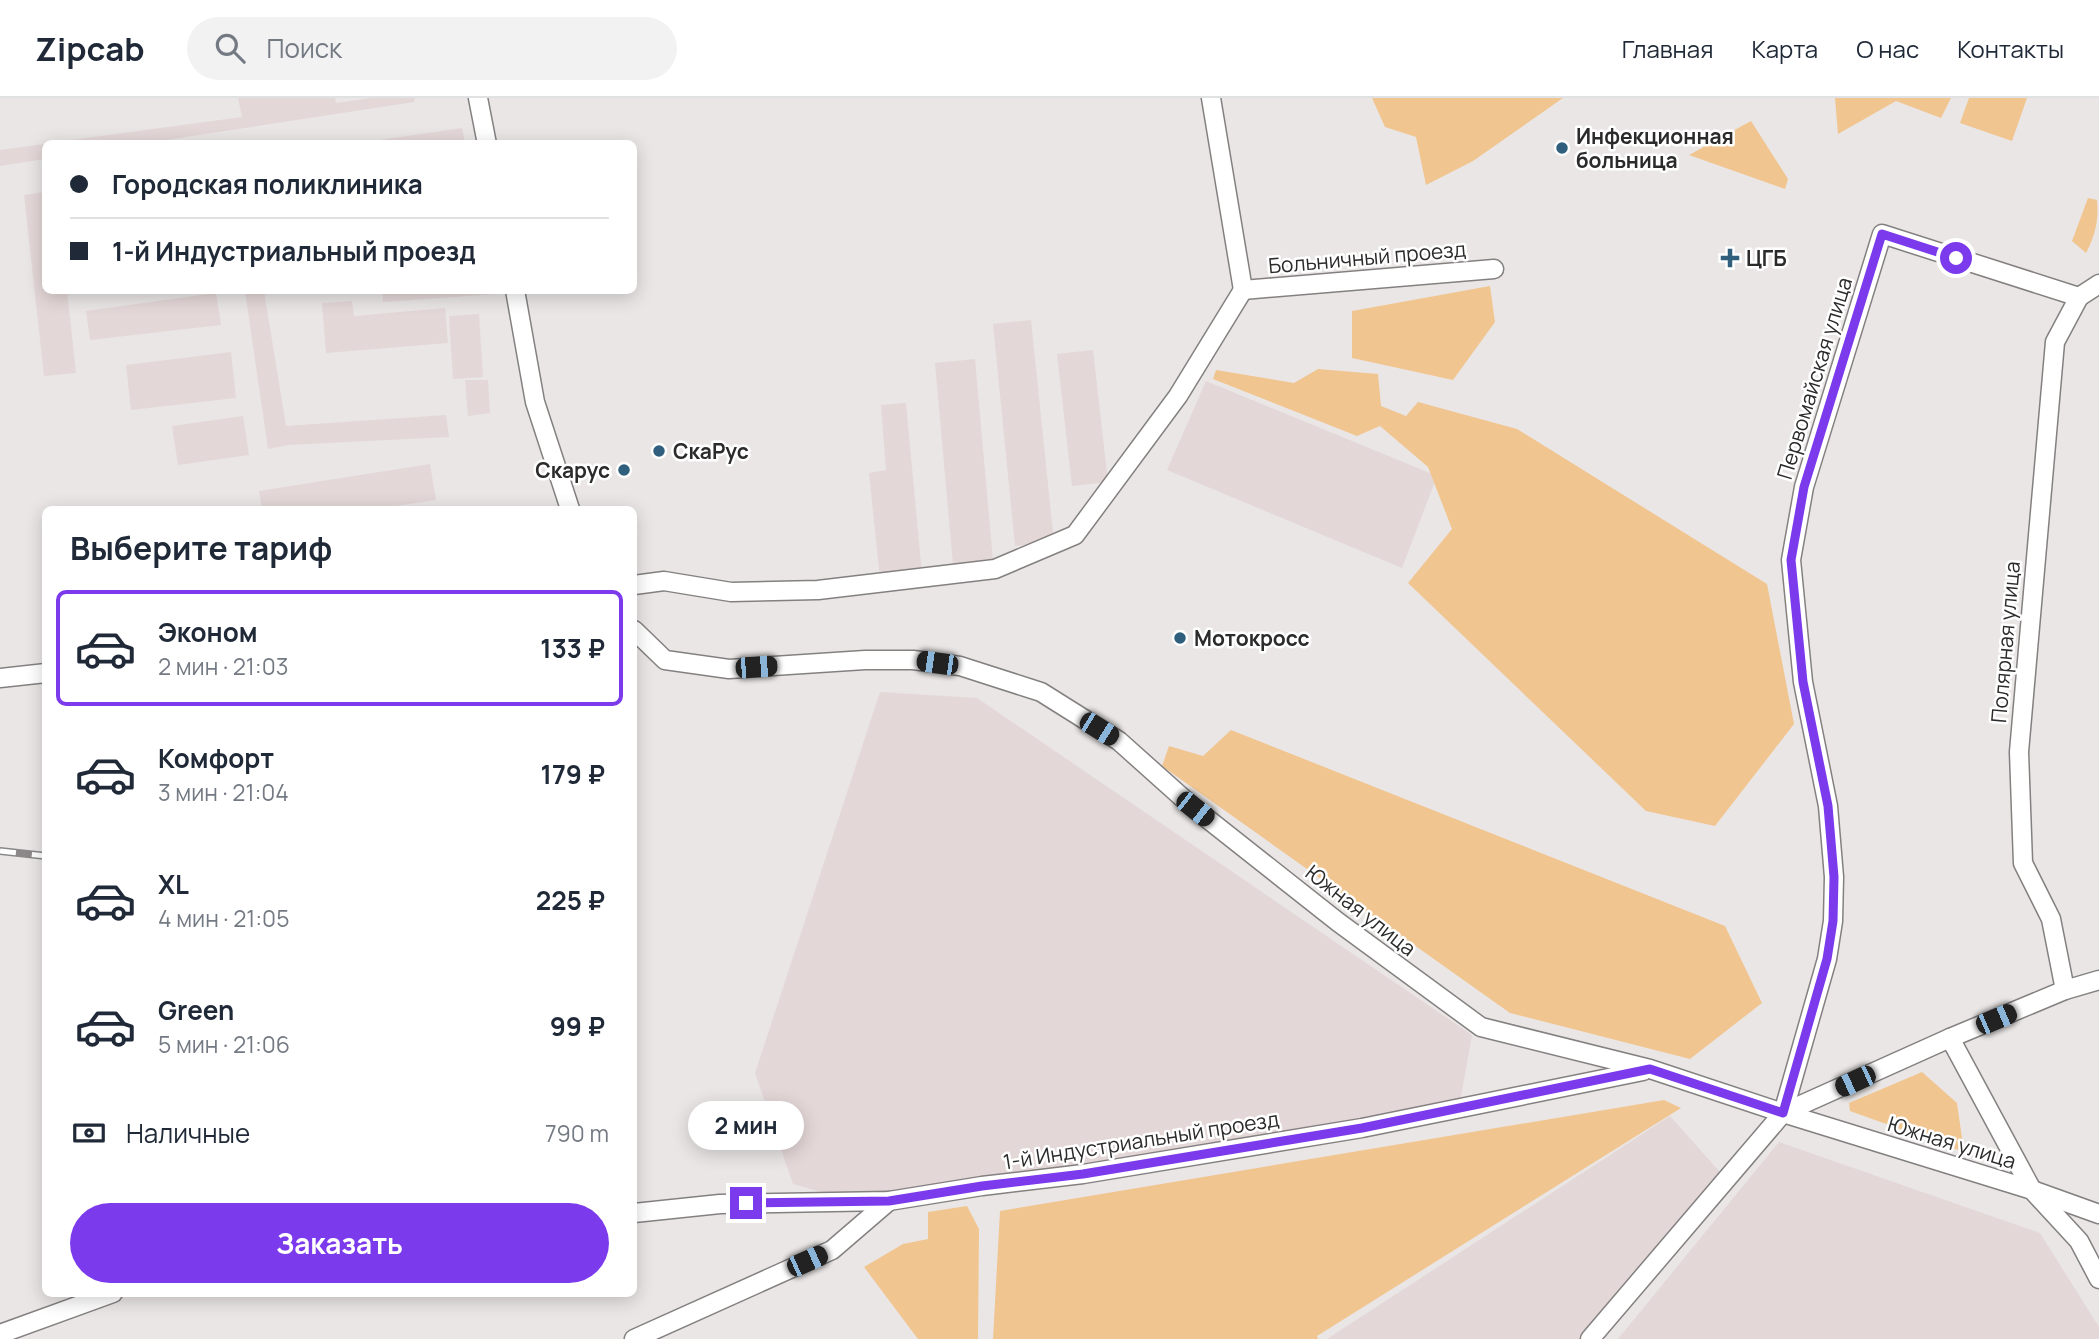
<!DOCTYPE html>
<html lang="ru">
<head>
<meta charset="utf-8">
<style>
  body { margin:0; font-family:Manrope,sans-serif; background:#f2f2f3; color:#1f2937; height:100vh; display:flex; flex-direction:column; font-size:26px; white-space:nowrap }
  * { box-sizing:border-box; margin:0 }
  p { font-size:23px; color:#747a83 }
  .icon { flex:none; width:38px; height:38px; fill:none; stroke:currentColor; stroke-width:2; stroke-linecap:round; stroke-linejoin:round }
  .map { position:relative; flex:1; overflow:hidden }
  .details { position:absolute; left:42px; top:408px; width:595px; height:791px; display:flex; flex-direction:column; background:#fff; border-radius:10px; box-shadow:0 4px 18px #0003 }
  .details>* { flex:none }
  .guide { position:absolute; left:42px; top:42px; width:595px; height:154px; border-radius:10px; box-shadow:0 4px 18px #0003; display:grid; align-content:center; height:154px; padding:0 28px; background:#fff }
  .end { position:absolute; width:32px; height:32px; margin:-16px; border:9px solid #7c3aed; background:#fff; box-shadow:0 0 0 4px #fff }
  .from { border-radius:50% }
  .bubble { position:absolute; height:49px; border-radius:24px; background:#fff; box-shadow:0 4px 18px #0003; font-size:23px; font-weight:700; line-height:49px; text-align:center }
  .car { position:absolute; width:21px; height:42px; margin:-21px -10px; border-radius:9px; box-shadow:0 0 5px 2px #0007; background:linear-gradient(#222 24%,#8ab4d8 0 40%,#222 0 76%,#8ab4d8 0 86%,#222 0) }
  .guide b { display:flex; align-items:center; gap:24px; height:66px; font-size:26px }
  .guide b+b { border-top:2px solid #e0e1e3 }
  .guide i { width:18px; height:18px; background:#1f2937 }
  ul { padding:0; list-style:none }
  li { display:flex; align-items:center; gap:21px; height:116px; margin:0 14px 10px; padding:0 14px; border:4px solid transparent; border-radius:10px }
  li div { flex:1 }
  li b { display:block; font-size:26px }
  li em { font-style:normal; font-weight:700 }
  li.on { border-color:#7c3aed }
  li>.icon { width:63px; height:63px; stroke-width:1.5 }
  h2 { padding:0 28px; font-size:32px; line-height:84px }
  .pay { display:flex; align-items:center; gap:18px; height:77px; padding:0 28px; font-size:26px }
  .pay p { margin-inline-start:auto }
  .action { display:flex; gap:14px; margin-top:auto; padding:14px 28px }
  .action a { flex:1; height:80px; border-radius:42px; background:#7c3aed; color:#fff; font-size:28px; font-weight:700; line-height:80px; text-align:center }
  header { display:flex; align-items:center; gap:42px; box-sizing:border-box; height:98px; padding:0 35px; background:#fff; border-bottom:2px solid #e0e1e3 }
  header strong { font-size:33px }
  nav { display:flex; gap:38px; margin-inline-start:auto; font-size:24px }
  .search { width:490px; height:63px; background:#f2f2f3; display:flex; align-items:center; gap:18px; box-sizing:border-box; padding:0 24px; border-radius:38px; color:#747a83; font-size:26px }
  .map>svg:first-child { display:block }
  .built { fill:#e4d7d7 }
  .green { fill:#f1c58f }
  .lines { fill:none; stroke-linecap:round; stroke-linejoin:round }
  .minor-casing { stroke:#848080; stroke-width:21 }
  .minor { stroke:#fff; stroke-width:18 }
  .rail-casing { stroke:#8a8888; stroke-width:8 }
  .rail { stroke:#fff; stroke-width:5; stroke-dasharray:16; stroke-linecap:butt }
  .route { stroke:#7c3aed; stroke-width:9 }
  .poi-dot { fill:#2f5f7d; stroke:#fff; stroke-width:2.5 }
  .labels { text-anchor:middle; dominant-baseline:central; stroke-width:5; stroke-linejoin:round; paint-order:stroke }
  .poi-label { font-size:21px; font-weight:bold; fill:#2c2b2b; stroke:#fff; text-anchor:start }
  .street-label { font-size:21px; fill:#2c2b2b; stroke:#fff }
</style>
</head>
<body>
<header>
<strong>Zipcab</strong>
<div class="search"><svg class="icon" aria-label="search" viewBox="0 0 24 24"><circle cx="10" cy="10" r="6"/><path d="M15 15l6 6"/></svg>Поиск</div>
<nav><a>Главная</a><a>Карта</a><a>О нас</a><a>Контакты</a></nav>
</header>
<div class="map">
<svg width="2099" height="1241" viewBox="0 0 2099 1241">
  <rect width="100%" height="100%" fill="#eae6e6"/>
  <!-- built -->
  <g class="built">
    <polygon points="238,0 335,0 336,5 371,0 415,0 414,4 146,45 49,45 242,19"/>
    <polygon points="462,30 465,45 359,45"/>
    <polygon points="45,46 45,61 0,68 0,52"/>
    <polygon points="45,94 46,192 67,193 76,275 44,278 24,97"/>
    <polygon points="245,193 264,193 286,328 446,317 449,339 288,347 268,351"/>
    <polygon points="495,193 495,196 383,204 382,193"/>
    <polygon points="216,195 221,227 90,242 86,213"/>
    <polygon points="352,203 354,218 445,210 448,245 326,255 322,205"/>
    <polygon points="479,216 483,279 453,281 449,218"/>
    <polygon points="1031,222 1054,444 1015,448 993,226"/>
    <polygon points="1093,252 1108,384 1072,388 1057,256"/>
    <polygon points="231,254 236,300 131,312 126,267"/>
    <polygon points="975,261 993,463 953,467 935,265"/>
    <polygon points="465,282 488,282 490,315 468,318"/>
    <polygon points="1206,283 1437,378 1402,470 1167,372"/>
    <polygon points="906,305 922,476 880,481 869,375 886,372 881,307"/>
    <polygon points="243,318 249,357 178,367 172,328"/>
    <polygon points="430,366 436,402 376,411 262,411 259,393"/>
    <polygon points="880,594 977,600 1472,937 1459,1010 875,1109 793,1086 755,975"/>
    <polygon points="1670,1018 1728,1083 1581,1241 1327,1241"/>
    <polygon points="1779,1044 2040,1135 2099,1229 2099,1241 1618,1241"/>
  </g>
  <!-- green -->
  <g class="green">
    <polygon points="1372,0 1563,0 1473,63 1426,87 1416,39 1385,29"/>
    <polygon points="1835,0 1951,0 1941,20 1896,3 1838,36"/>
    <polygon points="1969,0 2027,0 2012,43 1960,25"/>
    <polygon points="1751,23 1788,81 1785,91 1689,57"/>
    <path d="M2088,100L2097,102C2099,122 2095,138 2086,155L2072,143Z"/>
    <polygon points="1490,188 1495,224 1453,282 1352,260 1352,213"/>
    <polygon points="1318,271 1378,276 1381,308 1406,318 1418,304 1517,331 1767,486 1794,626 1715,728 1646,713 1408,485 1452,431 1428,369 1380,328 1357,338 1213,281 1216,272 1294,285"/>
    <polygon points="1231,632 1725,828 1762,905 1690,961 1510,915 1162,668 1169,648 1203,658"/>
    <polygon points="1922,974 1957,1005 1964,1054 1850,1013 1849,1005"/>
    <polygon points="1664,1002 1681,1010 1317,1238 1318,1241 993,1241 1000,1113"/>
    <polygon points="967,1108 979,1131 978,1241 918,1241 864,1169 903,1146 928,1141 928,1114"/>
  </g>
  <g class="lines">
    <!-- minor casing -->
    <g class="minor-casing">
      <g id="minor">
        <polyline points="478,0 487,46"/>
        <polyline points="1211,0 1243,192"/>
        <polyline points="515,192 535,304 570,411"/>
        <polyline points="1243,192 1494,171"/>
        <polyline points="634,487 664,483 731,494 818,492 995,471 1075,437 1178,298 1243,192"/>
        <polyline points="634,532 665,562 729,571 865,562 913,562 960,568 1041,594 1119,643 1195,711 1338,824 1481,929 1650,971 1783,1015 2032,1092 2099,1116"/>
        <polyline points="0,580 46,575"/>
        <polyline points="2065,892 2051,821 2023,765 2019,654 2055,244 2079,199"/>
        <polyline points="1950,940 2032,1092 2079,1143 2099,1181"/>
        <polyline points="1783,1015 1827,861 1833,823 1834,779 1828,708 1803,584 1791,462 1804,389 1882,136 2079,199 2099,186"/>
        <polyline points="634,1115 720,1106 889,1103 982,1088 1083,1076 1362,1030 1643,973"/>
        <polyline points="0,1236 113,1195"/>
        <polyline points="634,1241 832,1152 889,1103"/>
        <polyline points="1590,1241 1783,1015 1950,940 2065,892 2099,882"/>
      </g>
    </g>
    <!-- minor -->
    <use href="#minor" class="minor"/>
    <!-- rail casing -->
    <g class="rail-casing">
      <polyline id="rail" points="0,753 46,758"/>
    </g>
    <!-- rail -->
    <use href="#rail" class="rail"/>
  </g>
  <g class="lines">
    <!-- route -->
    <polyline class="route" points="746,1105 889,1103 982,1088 1083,1076 1362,1030 1650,971 1783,1015 1827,861 1833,823 1834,779 1828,708 1803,584 1791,462 1804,389 1882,136 1956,160"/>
  </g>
  <!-- markers -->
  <g class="poi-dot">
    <circle cx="1562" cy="50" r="7"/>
    <path d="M1726.5 149.5h7v7h7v7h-7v7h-7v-7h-7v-7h7z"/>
    <circle cx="659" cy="353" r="7"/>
    <circle cx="624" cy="372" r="7"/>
    <circle cx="1180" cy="540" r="7"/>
  </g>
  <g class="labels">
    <!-- poi labels -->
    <g class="poi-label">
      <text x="1576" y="38">Инфекционная<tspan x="1576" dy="24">больница</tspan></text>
      <text x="1746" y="160">ЦГБ</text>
      <text x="673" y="353">СкаРус</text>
      <text x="610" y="372" text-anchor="end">Скарус</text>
      <text x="1194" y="540">Мотокросс</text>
    </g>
    <!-- street labels -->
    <g class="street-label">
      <text transform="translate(1367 159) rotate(-5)">Больничный проезд</text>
      <text transform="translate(1814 280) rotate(-73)">Первомайская улица</text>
      <text transform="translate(2005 544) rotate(-85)">Полярная улица</text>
      <text transform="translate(1361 812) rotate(38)">Южная улица</text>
      <text transform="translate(1141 1042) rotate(-9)">1-й Индустриальный проезд</text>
      <text transform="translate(1952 1044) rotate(17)">Южная улица</text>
    </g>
  </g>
</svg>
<i class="end from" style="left:1956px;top:160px"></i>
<i class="end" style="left:746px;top:1105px"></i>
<div class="bubble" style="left:688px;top:1003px;width:116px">2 мин</div>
<i class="car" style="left:937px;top:565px;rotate:278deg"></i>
<i class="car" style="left:756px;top:569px;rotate:86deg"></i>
<i class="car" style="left:1099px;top:631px;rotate:122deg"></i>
<i class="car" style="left:1195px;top:711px;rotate:128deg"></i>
<i class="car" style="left:1996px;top:921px;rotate:67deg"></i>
<i class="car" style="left:1855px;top:983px;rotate:245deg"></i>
<i class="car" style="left:807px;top:1163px;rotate:66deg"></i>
<div class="guide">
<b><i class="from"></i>Городская поликлиника</b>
<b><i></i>1-й Индустриальный проезд</b>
</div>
<section class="details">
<h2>Выберите тариф</h2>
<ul>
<li class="on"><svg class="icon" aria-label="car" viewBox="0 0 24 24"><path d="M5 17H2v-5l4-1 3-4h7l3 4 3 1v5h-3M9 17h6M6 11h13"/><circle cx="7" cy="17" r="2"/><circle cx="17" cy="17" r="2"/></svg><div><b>Эконом</b><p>2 мин · 21:03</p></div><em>133 ₽</em></li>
<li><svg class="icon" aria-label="car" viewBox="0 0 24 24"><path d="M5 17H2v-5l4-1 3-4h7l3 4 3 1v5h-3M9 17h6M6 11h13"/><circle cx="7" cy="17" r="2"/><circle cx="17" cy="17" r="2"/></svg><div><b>Комфорт</b><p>3 мин · 21:04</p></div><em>179 ₽</em></li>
<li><svg class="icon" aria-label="car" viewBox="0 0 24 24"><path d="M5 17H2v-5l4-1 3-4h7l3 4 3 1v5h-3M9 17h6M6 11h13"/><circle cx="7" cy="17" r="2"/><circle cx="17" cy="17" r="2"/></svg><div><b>XL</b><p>4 мин · 21:05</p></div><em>225 ₽</em></li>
<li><svg class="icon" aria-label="car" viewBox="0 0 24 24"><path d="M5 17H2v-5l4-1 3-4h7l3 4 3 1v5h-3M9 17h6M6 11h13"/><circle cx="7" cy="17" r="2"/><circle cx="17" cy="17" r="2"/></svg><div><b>Green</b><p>5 мин · 21:06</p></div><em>99 ₽</em></li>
</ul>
<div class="pay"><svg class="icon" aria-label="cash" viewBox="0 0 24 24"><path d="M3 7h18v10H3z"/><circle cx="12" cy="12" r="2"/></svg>Наличные<p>790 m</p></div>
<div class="action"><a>Заказать</a></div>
</section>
</div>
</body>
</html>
